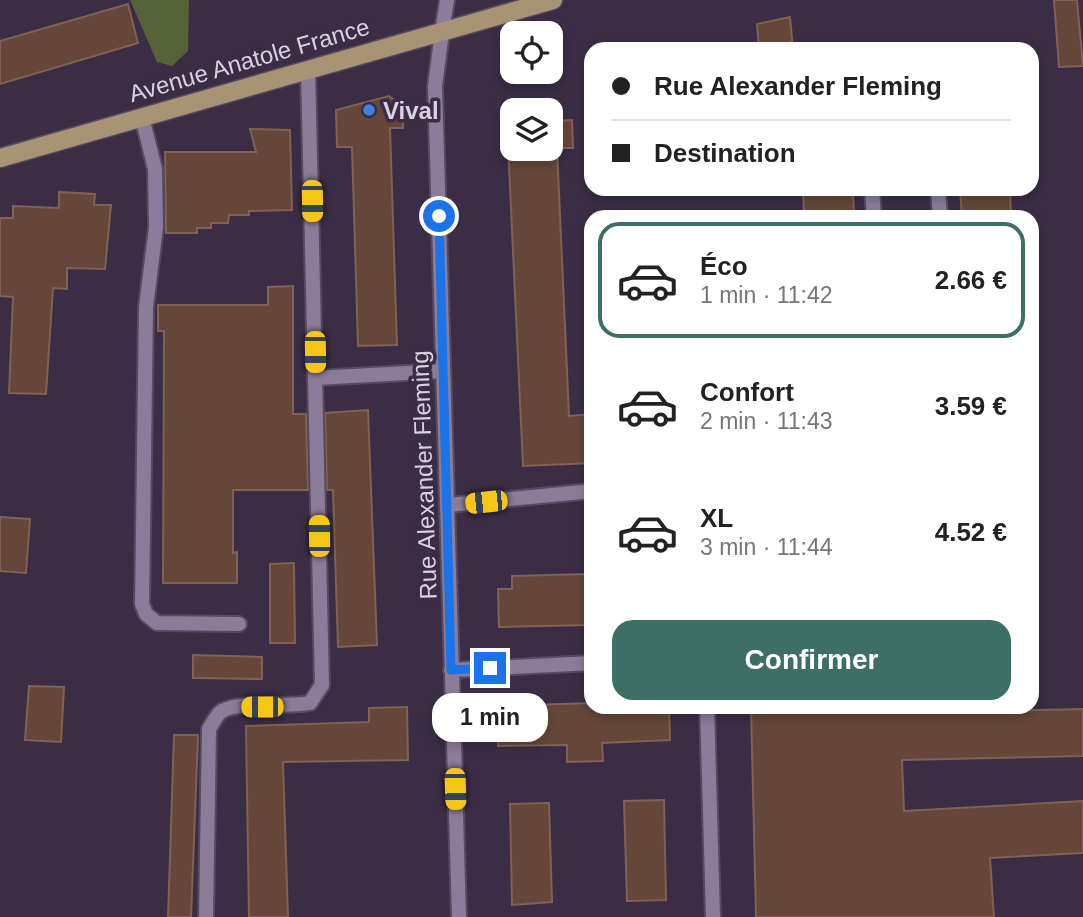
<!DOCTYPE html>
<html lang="fr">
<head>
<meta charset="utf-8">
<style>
  body { margin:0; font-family:Helvetica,sans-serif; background:#f6f6f6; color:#222; height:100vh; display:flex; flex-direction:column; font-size:26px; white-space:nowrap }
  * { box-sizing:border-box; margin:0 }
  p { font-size:23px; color:#767676 }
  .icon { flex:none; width:38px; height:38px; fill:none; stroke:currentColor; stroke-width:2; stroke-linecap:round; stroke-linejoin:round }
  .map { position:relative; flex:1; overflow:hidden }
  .drawer { position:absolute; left:584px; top:210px; width:455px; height:504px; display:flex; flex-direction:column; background:#fff; border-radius:21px; box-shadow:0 4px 10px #0003 }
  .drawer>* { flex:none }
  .guide { position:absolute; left:584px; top:42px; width:455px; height:154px; border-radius:21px; box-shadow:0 4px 10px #0003; display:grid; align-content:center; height:154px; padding:0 28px; background:#fff }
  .fabs { position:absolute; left:500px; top:21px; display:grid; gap:14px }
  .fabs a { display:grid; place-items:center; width:63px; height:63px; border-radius:14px; background:#fff; box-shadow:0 4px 10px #0003; font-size:35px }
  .end { position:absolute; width:32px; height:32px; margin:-16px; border:9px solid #1a73e8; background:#fff; box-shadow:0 0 0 4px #fff }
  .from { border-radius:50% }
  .bubble { position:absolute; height:49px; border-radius:21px; background:#fff; box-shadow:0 4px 10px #0003; font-size:23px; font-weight:700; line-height:49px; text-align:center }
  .car { position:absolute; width:21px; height:42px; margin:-21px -10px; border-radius:9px; box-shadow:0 0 5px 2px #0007; background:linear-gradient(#f5c518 24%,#345 0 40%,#f5c518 0 76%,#345 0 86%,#f5c518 0) }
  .guide b { display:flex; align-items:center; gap:24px; height:66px; font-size:26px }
  .guide b+b { border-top:2px solid #e0e0e0 }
  .guide i { width:18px; height:18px; background:#222 }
  ul { padding:12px 0 0; list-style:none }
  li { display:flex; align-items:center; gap:21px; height:116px; margin:0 14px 10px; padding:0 14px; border:4px solid transparent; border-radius:21px }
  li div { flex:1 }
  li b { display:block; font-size:26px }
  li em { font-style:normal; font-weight:700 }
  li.selected { border-color:#3d6f66 }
  li>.icon { width:63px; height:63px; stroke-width:1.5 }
  .cta { display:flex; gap:14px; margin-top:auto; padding:14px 28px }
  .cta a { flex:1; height:80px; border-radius:21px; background:#3d6f66; color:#fff; font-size:28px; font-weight:700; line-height:80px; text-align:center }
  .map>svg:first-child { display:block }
  .forest { fill:#566237 }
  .building { fill:#65473a; stroke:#806153; stroke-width:2 }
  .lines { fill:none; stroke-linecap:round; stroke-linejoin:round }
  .minor-casing { stroke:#554a5e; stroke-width:18 }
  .tertiary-casing { stroke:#554a5e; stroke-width:18 }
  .primary-casing { stroke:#554a5e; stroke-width:21 }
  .minor { stroke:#8b7c99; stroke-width:14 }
  .tertiary { stroke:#8b7c99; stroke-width:14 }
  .primary { stroke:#a89375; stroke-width:18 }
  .route { stroke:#1a73e8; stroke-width:9 }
  .shop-dot { fill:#3f7fe0; stroke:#3a2d45; stroke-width:2.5 }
  .labels { text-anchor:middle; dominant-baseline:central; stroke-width:7; stroke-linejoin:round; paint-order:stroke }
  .street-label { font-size:24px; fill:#d9d1e0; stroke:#3a2d45 }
  .poi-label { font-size:24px; font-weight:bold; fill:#d9d1e0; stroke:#3a2d45; text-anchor:start }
</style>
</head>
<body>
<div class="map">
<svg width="1083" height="917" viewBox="0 0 1083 917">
  <rect width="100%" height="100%" fill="#3a2d45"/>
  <!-- forest -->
  <polygon class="forest" points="130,0 189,0 188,51 172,66 157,62"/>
  <!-- building -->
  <g class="building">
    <polygon points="1054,0 1077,0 1083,66 1059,67"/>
    <polygon points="128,4 138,43 0,84 0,41"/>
    <polygon points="790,17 793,49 759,49 757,24"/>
    <polygon points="389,96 403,107 403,128 390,128 397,345 358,346 352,147 337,147 336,110"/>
    <polygon points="572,120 573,148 557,148 569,416 592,414 592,463 523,466 507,123 513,123 513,149 551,149 551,121"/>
    <polygon points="250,129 290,130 292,210 249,211 249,215 229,215 228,223 211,223 211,228 197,228 197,233 166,233 165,152 256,152"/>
    <polygon points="803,189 853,189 854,217 804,217"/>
    <polygon points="960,189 1010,189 1011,217 962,217"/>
    <polygon points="59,192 95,194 94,205 111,205 105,269 67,268 67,289 53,288 46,394 9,393 13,297 0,296 0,218 13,218 13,206 59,208"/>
    <polygon points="293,286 293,414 306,414 308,490 233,490 233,553 237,552 237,583 163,583 164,331 158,331 158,305 268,305 268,287"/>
    <polygon points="368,410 377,645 338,647 333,490 327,490 325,413"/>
    <polygon points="0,517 30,519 26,573 0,571"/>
    <polygon points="294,563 295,643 270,643 270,564"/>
    <polygon points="586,574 586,587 592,587 592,625 499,627 498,589 512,589 512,576"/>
    <polygon points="193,655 262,657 262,679 193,678"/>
    <polygon points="29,686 64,687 61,742 25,740"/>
    <polygon points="592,703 592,707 669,707 670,740 602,743 603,761 567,762 567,745 498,746 497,706"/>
    <polygon points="407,707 408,760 283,762 288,917 249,917 246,726 369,722 369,708"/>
    <polygon points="751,707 900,707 901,713 1083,709 1083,756 902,760 904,811 1083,801 1083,853 990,858 994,917 756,917"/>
    <polygon points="174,735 198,735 191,917 168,917"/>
    <polygon points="664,800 666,900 627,901 624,801"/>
    <polygon points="549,803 552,902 512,905 510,804"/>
  </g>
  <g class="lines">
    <!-- minor casing -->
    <g class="minor-casing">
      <g id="minor">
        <polyline points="442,32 435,86 459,917"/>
        <polyline points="142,117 155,169 156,227 146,307 142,604 146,614 157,623 239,624"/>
        <polyline points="872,189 874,217"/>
        <polyline points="938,189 940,217"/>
        <polyline points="316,378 443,371"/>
        <polyline points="448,505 592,491"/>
        <polyline points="451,670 592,663"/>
        <polyline points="707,707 713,917"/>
        <path d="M206,917L209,729C213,723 216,715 222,711C242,700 285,708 310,703L322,685L308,69"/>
      </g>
    </g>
    <!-- tertiary casing -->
    <g class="tertiary-casing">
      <polyline id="tertiary" points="442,32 447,0"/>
    </g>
    <!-- primary casing -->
    <g class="primary-casing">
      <polyline id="primary" points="0,158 553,0"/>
    </g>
    <!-- minor -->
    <use href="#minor" class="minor"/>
    <!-- tertiary -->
    <use href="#tertiary" class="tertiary"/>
    <!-- primary -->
    <use href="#primary" class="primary"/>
  </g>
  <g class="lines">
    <!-- route -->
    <polyline class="route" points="439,216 451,670 490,668"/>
  </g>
  <!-- markers -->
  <circle class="shop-dot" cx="369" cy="110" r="7"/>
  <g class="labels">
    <!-- street labels -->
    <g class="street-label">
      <text transform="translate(249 60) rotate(-16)">Avenue Anatole France</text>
      <text transform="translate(424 475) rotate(-92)">Rue Alexander Fleming</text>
    </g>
    <!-- poi labels -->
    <g class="poi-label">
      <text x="383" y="110">Vival</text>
    </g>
  </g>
</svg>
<div class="fabs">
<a><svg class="icon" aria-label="locate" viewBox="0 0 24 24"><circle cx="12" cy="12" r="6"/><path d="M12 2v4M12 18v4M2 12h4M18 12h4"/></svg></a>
<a><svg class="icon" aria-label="layers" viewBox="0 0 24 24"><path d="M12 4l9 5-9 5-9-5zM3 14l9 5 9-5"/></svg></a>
</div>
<i class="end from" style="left:439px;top:216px"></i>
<i class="end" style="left:490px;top:668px"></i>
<div class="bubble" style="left:432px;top:693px;width:116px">1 min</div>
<i class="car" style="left:312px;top:201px;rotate:179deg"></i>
<i class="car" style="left:315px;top:352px;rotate:179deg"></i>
<i class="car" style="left:486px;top:502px;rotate:264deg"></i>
<i class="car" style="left:319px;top:536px;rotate:359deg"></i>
<i class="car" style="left:262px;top:707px;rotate:270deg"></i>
<i class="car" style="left:455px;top:789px;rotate:178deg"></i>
<div class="guide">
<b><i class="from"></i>Rue Alexander Fleming</b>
<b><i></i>Destination</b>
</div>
<section class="drawer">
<ul>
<li class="selected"><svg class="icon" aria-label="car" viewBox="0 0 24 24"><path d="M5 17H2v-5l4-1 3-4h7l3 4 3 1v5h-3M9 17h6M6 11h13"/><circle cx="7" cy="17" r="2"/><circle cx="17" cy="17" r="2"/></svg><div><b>Éco</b><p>1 min · 11:42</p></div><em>2.66 €</em></li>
<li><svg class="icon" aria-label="car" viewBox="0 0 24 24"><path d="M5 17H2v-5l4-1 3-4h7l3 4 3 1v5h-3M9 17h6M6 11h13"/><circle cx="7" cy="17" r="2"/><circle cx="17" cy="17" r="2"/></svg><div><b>Confort</b><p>2 min · 11:43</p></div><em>3.59 €</em></li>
<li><svg class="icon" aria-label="car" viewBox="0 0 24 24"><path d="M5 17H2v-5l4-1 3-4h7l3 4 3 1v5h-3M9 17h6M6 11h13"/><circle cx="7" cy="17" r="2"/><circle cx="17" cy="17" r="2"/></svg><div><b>XL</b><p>3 min · 11:44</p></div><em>4.52 €</em></li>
</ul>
<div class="cta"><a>Confirmer</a></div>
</section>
</div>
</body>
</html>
